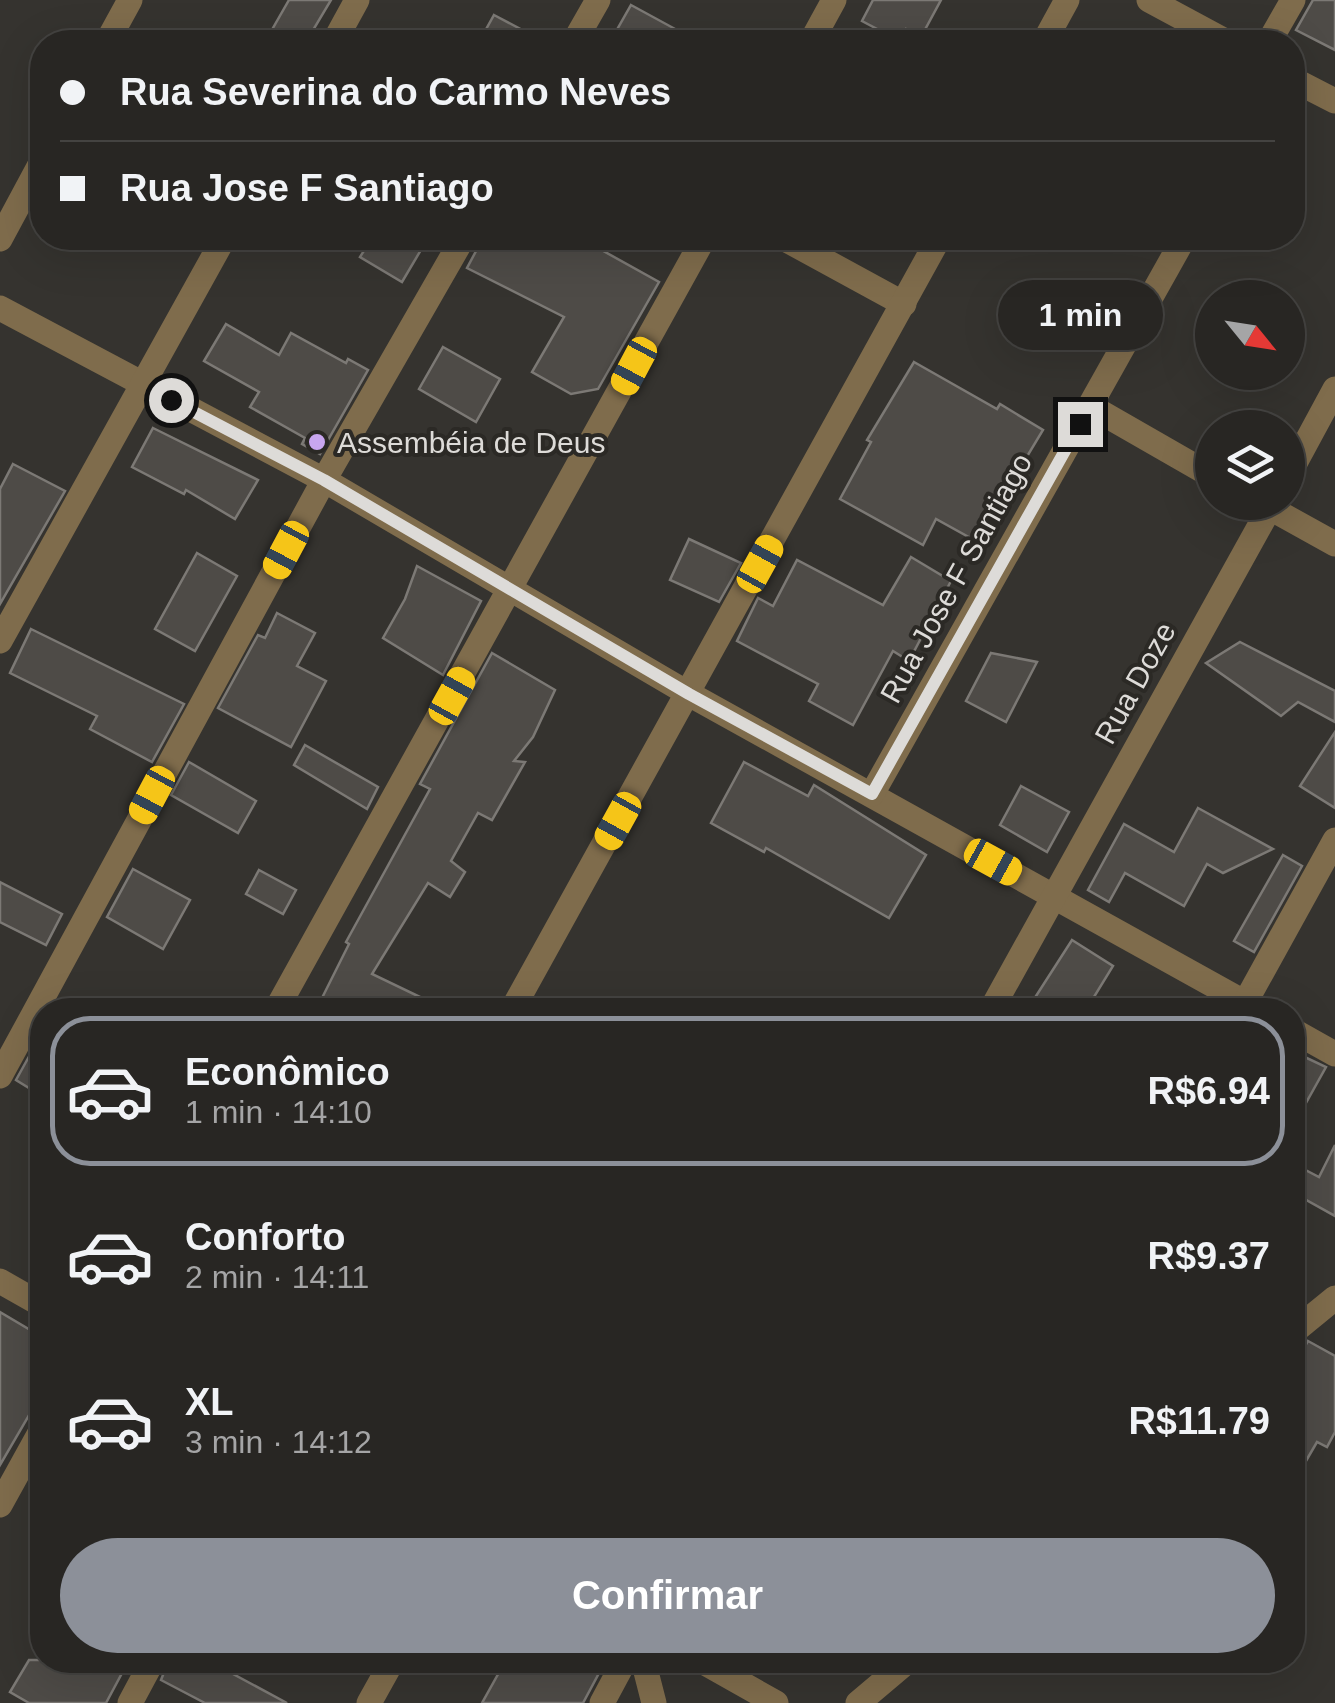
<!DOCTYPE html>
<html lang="pt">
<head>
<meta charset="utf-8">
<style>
  body { margin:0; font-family:Arial,sans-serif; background:#302e2b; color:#f1f3f6; height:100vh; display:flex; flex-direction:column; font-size:38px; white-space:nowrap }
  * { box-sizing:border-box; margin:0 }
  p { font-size:32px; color:#a5a5a6 }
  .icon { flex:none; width:55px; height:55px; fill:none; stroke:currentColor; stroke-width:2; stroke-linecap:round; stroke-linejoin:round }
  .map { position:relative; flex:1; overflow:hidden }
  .details { position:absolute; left:30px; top:998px; width:1275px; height:675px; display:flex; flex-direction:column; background:#282623; border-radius:40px; box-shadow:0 10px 40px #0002,0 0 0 2px #444341 }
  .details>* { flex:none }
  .hud { position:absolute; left:30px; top:30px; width:1275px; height:220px; border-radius:40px; box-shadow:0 10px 40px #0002,0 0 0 2px #444341; display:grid; align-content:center; height:220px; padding:0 30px; background:#282623 }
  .needle { width:65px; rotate:120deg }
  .tools { position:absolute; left:1195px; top:280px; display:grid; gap:20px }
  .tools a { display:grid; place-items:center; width:110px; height:110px; border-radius:50%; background:#282623; box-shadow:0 10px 40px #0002,0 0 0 2px #444341; font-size:50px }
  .end { position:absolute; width:45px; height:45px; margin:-22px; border:12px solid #dddbd8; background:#111; box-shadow:0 0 0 5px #111 }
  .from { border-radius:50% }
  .bubble { position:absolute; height:70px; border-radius:35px; background:#282623; box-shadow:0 10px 40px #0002,0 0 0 2px #444341; font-size:32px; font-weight:700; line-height:70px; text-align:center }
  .car { position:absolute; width:30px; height:60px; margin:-30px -15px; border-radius:12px; box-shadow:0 0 8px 2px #0007; background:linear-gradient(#f5c518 24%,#345 0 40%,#f5c518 0 76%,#345 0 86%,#f5c518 0) }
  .hud b { display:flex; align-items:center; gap:35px; height:95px; font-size:38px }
  .hud b+b { border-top:2px solid #444341 }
  .hud i { width:25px; height:25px; background:#f1f3f6 }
  ul { padding:18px 0 0; list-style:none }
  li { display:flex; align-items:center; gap:30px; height:150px; margin:0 20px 15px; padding:0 10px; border:5px solid transparent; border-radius:40px }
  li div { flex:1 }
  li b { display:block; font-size:38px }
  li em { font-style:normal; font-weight:700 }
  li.selected { border-color:#8c9099 }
  li>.icon { width:90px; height:90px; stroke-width:1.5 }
  .action { display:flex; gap:20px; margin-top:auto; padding:20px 30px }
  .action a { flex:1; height:115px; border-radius:60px; background:#8c9099; color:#fff; font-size:40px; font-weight:700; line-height:115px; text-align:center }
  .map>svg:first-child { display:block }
  .building { fill:#4e4b47; stroke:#7c7975; stroke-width:2.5 }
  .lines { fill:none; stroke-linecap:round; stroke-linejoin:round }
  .minor { stroke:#7f6c4c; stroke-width:25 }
  .route { stroke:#dddbd8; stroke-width:12 }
  .poi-dot { fill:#c8a6ef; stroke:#2b2925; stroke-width:4 }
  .labels { text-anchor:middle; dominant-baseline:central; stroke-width:8; stroke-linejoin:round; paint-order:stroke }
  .poi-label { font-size:30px; fill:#dddbd8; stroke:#2b2925; text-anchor:start }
  .street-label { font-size:30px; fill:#dddbd8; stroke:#2b2925 }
</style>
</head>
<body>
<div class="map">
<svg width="1335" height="1703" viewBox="0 0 1335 1703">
  <rect width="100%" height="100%" fill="#35332f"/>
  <!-- building -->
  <g class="building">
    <polygon points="289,0 331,0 306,42 265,42"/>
    <polygon points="873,0 941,0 921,37 906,29 900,41 862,21"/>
    <polygon points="1313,0 1335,0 1335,50 1296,30"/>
    <polygon points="631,5 699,42 610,42"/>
    <polygon points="494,15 545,42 479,42"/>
    <polygon points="372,238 428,238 402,282 360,257"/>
    <polygon points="483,238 580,238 659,282 598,389 571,394 532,372 564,317 467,268"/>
    <polygon points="226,324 279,355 291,333 346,363 348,359 368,370 320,454 302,444 305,438 250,407 259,392 204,361"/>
    <polygon points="443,347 500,379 476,422 419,389"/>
    <polygon points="914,362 997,409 1000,404 1043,430 976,541 936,519 923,545 840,499 871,442 867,440"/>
    <polygon points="153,428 258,480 235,519 186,490 184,494 132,467"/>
    <polygon points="13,464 65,491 0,604 0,489"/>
    <polygon points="689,539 741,563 719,602 670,580"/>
    <polygon points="197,553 237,576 195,651 155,629"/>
    <polygon points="911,557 951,581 909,661 893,651 853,725 809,701 818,684 737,641 758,598 773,606 797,560 883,605"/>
    <polygon points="417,566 481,601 443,675 383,638 405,599"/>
    <polygon points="277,613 315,633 297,666 326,681 291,747 218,708 258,635 265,638"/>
    <polygon points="31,629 184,704 152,762 90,729 97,716 10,673"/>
    <polygon points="1240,642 1335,691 1335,722 1298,702 1281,716 1206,663"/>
    <polygon points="492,653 555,690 533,737 514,761 525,762 492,820 478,813 451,861 465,872 450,897 428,883 372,974 447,1010 316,1010 349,944 346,942 430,789 420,784"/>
    <polygon points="991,653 1037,662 1006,722 966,701"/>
    <polygon points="1335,732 1335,808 1300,786"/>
    <polygon points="305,745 378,787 367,809 294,765"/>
    <polygon points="189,762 256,801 238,833 171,795"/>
    <polygon points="744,762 808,796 814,785 926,855 889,918 766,848 764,852 711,823"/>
    <polygon points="1021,786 1069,812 1047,852 1000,825"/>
    <polygon points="1198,808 1273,849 1223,873 1207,864 1184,906 1125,873 1109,902 1088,890 1124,824 1174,852"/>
    <polygon points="1283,855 1302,866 1254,952 1234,941"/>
    <polygon points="133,869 190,900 163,949 107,917"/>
    <polygon points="259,870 296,890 283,914 246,894"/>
    <polygon points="0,882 62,914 46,945 0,922"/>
    <polygon points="1072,940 1113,966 1086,1010 1027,1010"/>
    <polygon points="42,1033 42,1096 16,1080"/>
    <polygon points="1292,1051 1326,1067 1292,1128"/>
    <polygon points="1335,1145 1335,1216 1292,1192 1292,1163 1319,1177"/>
    <polygon points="0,1312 42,1337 42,1393 0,1465"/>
    <polygon points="1308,1341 1335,1356 1335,1432 1327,1447 1317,1442 1292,1485 1292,1368"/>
    <polygon points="29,1660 135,1660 132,1664 128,1662 106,1703 29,1703 10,1692"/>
    <polygon points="169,1660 207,1660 287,1703 205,1703 161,1680"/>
    <polygon points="506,1660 606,1660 583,1703 482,1703"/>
  </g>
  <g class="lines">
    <!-- minor -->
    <g class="minor">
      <polyline points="1149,0 1227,42"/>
      <polyline points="107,42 130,0"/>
      <polyline points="334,42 357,0"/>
      <polyline points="574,42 598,0"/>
      <polyline points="811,42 834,0"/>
      <polyline points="1044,42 1067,0"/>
      <polyline points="1269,42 1293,0"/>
      <polyline points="1292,79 1335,101"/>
      <polyline points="783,238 904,304"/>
      <polyline points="0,239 42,161"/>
      <polyline points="0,308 324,480 689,694 1258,1010"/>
      <polyline points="1090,406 1212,476"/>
      <polyline points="1288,476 1335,389"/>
      <polyline points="1259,502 1335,544"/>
      <polyline points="0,641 224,238"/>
      <polyline points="872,794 1184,238"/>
      <polyline points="276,1010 704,238"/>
      <polyline points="512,1010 939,238"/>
      <polyline points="991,1010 1273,502"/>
      <polyline points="1241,1010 1335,840"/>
      <polyline points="1292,1030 1335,1054"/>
      <polyline points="0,1076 324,480 463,238"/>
      <polyline points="0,1281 42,1305"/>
      <polyline points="1292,1333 1335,1298"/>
      <polyline points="0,1505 42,1429"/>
      <polyline points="643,1660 654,1703"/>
      <polyline points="700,1660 776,1703"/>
      <polyline points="130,1703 153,1660"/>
      <polyline points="369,1703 393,1660"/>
      <polyline points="602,1703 625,1660"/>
      <polyline points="858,1703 909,1660"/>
    </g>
  </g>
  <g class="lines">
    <!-- route -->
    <polyline class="route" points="171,400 324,480 689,694 872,794 1080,424"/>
  </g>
  <!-- markers -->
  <circle class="poi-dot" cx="317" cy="442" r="10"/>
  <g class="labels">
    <!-- poi labels -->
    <g class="poi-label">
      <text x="337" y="442">Assembéia de Deus</text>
    </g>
    <!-- street labels -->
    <g class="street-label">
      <text transform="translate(956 578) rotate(-61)">Rua Jose F Santiago</text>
      <text transform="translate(1135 683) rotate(-61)">Rua Doze</text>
    </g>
  </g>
</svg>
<div class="tools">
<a><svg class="needle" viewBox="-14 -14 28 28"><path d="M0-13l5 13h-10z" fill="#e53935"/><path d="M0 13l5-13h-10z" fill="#a5a5a6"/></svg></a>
<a><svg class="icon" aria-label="layers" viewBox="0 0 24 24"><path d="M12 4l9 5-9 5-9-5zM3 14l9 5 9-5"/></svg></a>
</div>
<i class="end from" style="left:171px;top:400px"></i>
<i class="end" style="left:1080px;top:424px"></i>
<div class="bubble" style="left:998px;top:280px;width:165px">1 min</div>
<i class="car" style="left:634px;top:366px;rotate:208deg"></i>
<i class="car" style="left:286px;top:550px;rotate:208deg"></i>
<i class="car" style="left:760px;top:564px;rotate:29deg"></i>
<i class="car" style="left:452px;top:696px;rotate:29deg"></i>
<i class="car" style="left:152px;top:795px;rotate:208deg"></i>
<i class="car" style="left:618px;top:821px;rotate:209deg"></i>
<i class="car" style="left:993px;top:862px;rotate:119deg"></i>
<div class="hud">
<b><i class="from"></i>Rua Severina do Carmo Neves</b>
<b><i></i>Rua Jose F Santiago</b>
</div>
<section class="details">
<ul>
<li class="selected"><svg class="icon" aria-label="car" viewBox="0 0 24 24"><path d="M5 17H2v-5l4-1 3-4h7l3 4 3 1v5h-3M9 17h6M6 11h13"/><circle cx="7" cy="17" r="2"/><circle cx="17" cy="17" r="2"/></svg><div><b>Econômico</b><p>1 min · 14:10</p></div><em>R$6.94</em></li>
<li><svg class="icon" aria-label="car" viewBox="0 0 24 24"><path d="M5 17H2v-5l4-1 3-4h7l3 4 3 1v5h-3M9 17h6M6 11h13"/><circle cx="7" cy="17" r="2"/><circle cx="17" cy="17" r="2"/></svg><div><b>Conforto</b><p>2 min · 14:11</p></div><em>R$9.37</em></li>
<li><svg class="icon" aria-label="car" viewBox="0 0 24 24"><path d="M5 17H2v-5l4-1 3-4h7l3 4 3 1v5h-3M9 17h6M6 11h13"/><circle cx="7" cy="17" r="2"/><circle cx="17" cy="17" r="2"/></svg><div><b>XL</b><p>3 min · 14:12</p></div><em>R$11.79</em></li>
</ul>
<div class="action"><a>Confirmar</a></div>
</section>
</div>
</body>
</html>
